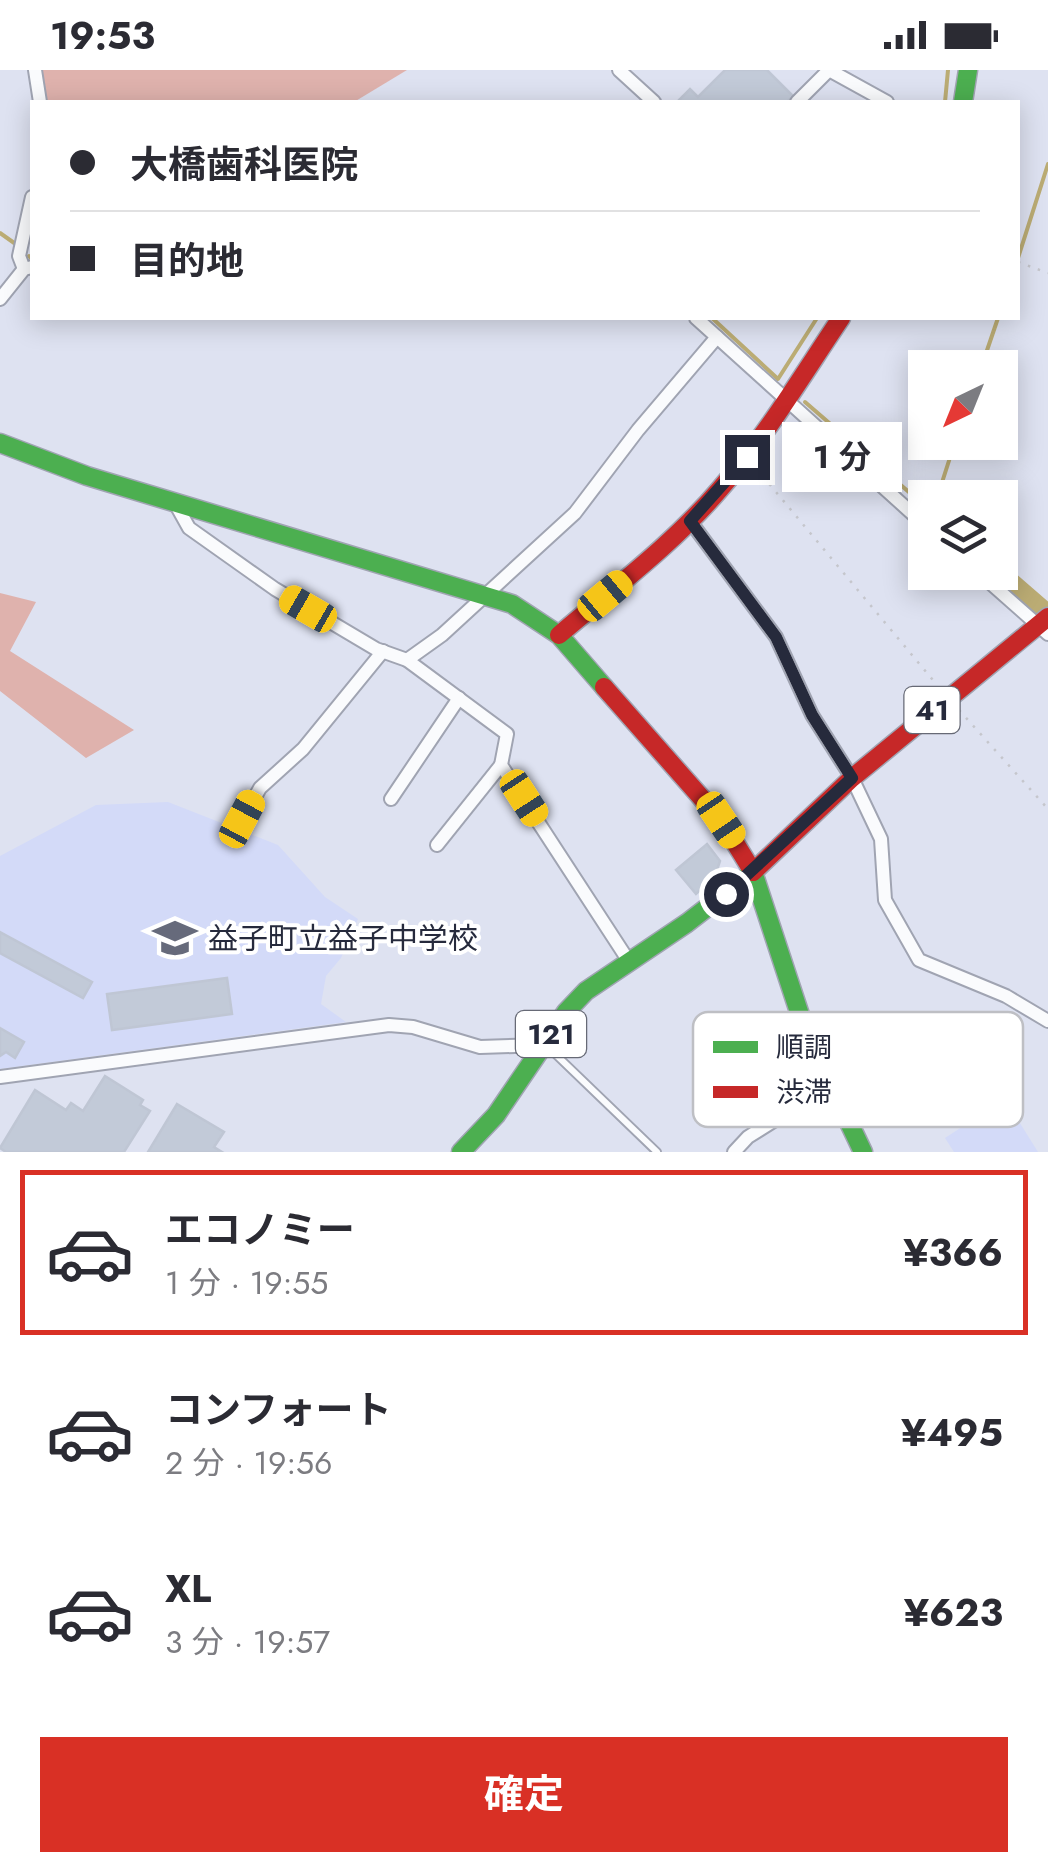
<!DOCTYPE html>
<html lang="ja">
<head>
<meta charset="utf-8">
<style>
  body { margin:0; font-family:Jost,"Noto Sans JP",sans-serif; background:#f7f7f7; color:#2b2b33; height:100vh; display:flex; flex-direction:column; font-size:38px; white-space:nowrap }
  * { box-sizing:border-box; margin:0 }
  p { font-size:32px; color:#7c7c81 }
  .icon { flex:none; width:55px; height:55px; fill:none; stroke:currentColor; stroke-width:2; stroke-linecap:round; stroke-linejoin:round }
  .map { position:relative; height:1082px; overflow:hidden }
  .details { display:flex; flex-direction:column; background:#fff; flex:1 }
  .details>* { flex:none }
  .banner { position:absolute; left:30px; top:30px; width:990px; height:220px; border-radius:0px; box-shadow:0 5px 25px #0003; display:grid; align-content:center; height:220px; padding:0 40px; background:#fff }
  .needle { width:65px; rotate:223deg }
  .controls { position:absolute; left:908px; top:280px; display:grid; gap:20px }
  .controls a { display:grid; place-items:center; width:110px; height:110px; border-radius:0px; background:#fff; box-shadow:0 5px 25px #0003; font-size:50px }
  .end { position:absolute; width:45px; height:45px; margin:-22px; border:12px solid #262a3c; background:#fff; box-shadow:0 0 0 5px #fff }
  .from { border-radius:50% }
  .bubble { position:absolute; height:70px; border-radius:0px; background:#fff; box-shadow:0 5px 25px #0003; font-size:32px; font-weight:700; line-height:70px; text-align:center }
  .car { position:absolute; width:30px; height:60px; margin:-30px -15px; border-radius:12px; box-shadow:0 0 8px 2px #0007; background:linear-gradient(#f5c518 24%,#345 0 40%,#f5c518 0 76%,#345 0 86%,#f5c518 0) }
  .banner b { display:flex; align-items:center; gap:35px; height:95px; font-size:38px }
  .banner b+b { border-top:2px solid #e1e1e2 }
  .banner i { width:25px; height:25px; background:#2b2b33 }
  ul { padding:18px 0 0; list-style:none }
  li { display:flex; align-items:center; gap:30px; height:165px; margin:0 20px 15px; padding:0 20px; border:5px solid transparent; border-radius:0px }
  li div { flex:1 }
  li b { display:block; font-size:38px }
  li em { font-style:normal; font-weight:700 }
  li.on { border-color:#d93025 }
  li>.icon { width:90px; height:90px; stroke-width:1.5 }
  .cta { display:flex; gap:20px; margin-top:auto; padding:20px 40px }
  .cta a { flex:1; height:115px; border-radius:0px; background:#d93025; color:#fff; font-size:40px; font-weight:700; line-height:115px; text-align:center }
  .status { display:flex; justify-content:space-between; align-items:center; height:70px; padding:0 50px; background:#fff; direction:ltr }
  .status svg { height:28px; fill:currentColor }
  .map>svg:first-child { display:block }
  .built { fill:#d3daf8 }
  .forest { fill:#dfb2ad }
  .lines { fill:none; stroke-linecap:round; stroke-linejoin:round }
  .stream { stroke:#bbac74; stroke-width:4 }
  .river { stroke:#bbac74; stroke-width:22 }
  .building { fill:#c2cad8; stroke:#bfc6d4; stroke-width:2.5 }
  .lane-casing { stroke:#a0a4b2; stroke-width:10 }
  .street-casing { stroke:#a0a4b2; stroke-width:16 }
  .fast-casing { stroke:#a0a4b2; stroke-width:21 }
  .jam-casing { stroke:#a0a4b2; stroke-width:21 }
  .path { stroke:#c5c6cc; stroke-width:2.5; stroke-dasharray:2.5 8; stroke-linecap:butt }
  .lane { stroke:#fafbfd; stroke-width:6 }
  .street { stroke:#fafbfd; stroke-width:12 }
  .fast { stroke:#4caf50; stroke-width:18 }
  .jam { stroke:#c62828; stroke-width:18 }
  .route { stroke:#262a3c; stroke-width:12 }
  .labels { text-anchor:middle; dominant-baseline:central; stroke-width:8; stroke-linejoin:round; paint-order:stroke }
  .shield { fill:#fff; stroke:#676a76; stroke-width:2.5 }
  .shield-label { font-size:28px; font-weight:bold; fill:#262a3c }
  .poi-label { font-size:30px; fill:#262a3c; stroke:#fff; text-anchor:start }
  .key { fill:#fff; stroke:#bebfc4; stroke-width:2.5 }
  .key-label { font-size:28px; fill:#262a3c }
</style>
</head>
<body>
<div class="status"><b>19:53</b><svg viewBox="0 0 49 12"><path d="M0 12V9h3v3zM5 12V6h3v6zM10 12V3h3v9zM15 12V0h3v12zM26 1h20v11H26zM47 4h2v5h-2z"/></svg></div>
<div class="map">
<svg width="1048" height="1082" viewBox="0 0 1048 1082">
  <rect width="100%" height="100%" fill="#dee2f1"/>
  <!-- built -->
  <g class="built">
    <polygon points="168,732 278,775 325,827 358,849 341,888 326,906 321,934 346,952 0,999 0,786 96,735"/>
    <polygon points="1005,1029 1038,1082 954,1082 945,1068"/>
  </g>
  <!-- forest -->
  <g class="forest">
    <polygon points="38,0 407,0 354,32 45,32"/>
    <polygon points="0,523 36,532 10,581 134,660 86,688 0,621"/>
  </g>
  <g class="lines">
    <!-- stream -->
    <g class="stream">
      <polyline points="945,32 948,0"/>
      <polyline points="0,163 17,175"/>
      <polyline points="29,186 32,189"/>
      <polyline points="1018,188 1048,94"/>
      <polyline points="712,248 778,309 817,248"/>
      <polyline points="981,298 998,248"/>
      <polyline points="805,332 925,436"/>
      <polyline points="937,428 955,372"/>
    </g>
    <!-- river -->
    <polyline class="river" points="997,502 1048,546"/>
  </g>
  <!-- building -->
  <g class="building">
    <polygon points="725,0 767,0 793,26 787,32 677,32 690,19 698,27"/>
    <polygon points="707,774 720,791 715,806 696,824 676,800"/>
    <polygon points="0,862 92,912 83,928 0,883"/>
    <polygon points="227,908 232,944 112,960 107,924"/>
    <polygon points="0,958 24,972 15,988 6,982 0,986"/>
    <polygon points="105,1006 143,1030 140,1035 150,1041 124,1082 6,1082 0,1078 35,1020 66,1040 71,1033 83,1041"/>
    <polygon points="177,1034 224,1062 214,1077 222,1082 148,1082"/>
  </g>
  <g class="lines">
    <!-- lane casing -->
    <g class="lane-casing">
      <polyline id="lane" points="549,978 657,1082"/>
    </g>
    <!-- street casing -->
    <g class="street-casing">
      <g id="street">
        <polyline points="35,0 40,32"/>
        <polyline points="619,0 654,32"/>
        <polyline points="829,0 887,32"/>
        <polyline points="797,32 829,0"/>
        <polyline points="24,199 19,186 32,127"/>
        <polyline points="0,229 24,199 32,197"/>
        <polyline points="696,248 925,455"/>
        <polyline points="175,433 189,458 275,519 376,579 407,590 507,664 501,695 630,893"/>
        <polyline points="690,451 776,567 812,645 852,708 881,769 885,830 919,890 1006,926 1048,951"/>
        <polyline points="978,502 1048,564"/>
        <polyline points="407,590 442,565 575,443 638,360 717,267"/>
        <polyline points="391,729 459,628"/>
        <polyline points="243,749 260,718 303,679 383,581"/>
        <polyline points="437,775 501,695"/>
        <polyline points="0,1007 389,955 413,957 480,977 544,975"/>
        <polyline points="734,1082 748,1067 829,1016"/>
      </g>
    </g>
    <!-- fast casing -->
    <g class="fast-casing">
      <g id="fast">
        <polyline points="963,32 968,0"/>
        <polyline points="0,373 87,406 512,534 559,565 604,617"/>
        <polyline points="461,1082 496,1045 566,942 586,921 687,853 753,802 805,960 863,1082"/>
      </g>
    </g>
    <!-- jam casing -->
    <g class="jam-casing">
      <g id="jam">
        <path d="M559,565C614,518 673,474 720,419C766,366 802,306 841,248"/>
        <polyline points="604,617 721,750 753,802"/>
        <polyline points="753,802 852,708 1048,547"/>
      </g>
    </g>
    <!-- path -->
    <g class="path">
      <polyline points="1018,192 1048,203"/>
      <polyline points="756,398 937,615"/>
      <polyline points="959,640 1048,739"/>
    </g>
    <!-- lane -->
    <use href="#lane" class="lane"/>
    <!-- street -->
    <use href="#street" class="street"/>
    <!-- fast -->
    <use href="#fast" class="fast"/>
    <!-- jam -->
    <use href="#jam" class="jam"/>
  </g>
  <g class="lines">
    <!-- route -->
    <polyline class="route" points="726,824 852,708 812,645 776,567 690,451 747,387"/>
  </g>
  <!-- icons -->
  <defs>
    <g id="school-bare" transform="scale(3.45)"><path d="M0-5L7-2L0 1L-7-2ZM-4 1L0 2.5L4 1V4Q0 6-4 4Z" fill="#666a7b" stroke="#fff" stroke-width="2.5" paint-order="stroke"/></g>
  </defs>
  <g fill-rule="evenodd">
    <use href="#school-bare" x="175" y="868"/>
  </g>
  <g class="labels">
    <!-- shield labels -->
    <g class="shield">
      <rect x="904.5" y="617" width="55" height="46" rx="8"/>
      <rect x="516" y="941" width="70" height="46" rx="8"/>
    </g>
    <g class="shield-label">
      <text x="932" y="640">41</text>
      <text x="551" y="964">121</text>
    </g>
    <!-- poi labels -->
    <g class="poi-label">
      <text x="208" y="868">益子町立益子中学校</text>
    </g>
  </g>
  <!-- legend -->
  <rect x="693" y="942" width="330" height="115" rx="15" class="key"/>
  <rect x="713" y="971" width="45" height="12" fill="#4caf50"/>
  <rect x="713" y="1016" width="45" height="12" fill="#c62828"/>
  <g class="key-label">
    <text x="776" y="987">順調</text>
    <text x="776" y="1032">渋滞</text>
  </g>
</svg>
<div class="controls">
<a><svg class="needle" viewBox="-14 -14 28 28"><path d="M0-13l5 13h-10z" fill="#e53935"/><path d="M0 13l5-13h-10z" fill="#7c7c81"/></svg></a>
<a><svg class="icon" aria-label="layers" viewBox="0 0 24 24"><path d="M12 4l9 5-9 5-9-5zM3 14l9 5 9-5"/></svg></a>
</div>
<i class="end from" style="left:726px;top:824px"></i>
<i class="end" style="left:747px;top:387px"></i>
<div class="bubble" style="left:782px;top:352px;width:120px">1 分</div>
<i class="car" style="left:605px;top:526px;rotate:50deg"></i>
<i class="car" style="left:308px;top:539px;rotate:300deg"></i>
<i class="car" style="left:524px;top:728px;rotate:147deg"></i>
<i class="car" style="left:242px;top:749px;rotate:28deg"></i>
<i class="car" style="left:721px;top:750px;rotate:146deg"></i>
<div class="banner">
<b><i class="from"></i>大橋歯科医院</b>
<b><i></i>目的地</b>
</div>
</div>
<section class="details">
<ul>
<li class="on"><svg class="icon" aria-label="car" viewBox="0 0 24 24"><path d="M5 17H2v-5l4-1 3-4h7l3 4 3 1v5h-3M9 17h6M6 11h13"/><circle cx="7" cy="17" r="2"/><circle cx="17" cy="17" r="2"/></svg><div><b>エコノミー</b><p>1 分 · 19:55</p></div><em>¥366</em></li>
<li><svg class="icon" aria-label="car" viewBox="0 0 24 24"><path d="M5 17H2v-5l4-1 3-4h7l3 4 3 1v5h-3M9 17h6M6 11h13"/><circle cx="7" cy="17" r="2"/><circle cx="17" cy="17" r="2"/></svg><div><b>コンフォート</b><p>2 分 · 19:56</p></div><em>¥495</em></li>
<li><svg class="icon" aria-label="car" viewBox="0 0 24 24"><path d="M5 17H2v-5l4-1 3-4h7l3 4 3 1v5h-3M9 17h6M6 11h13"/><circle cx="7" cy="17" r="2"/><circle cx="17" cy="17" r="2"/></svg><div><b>XL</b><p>3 分 · 19:57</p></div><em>¥623</em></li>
</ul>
<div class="cta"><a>確定</a></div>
</section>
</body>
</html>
